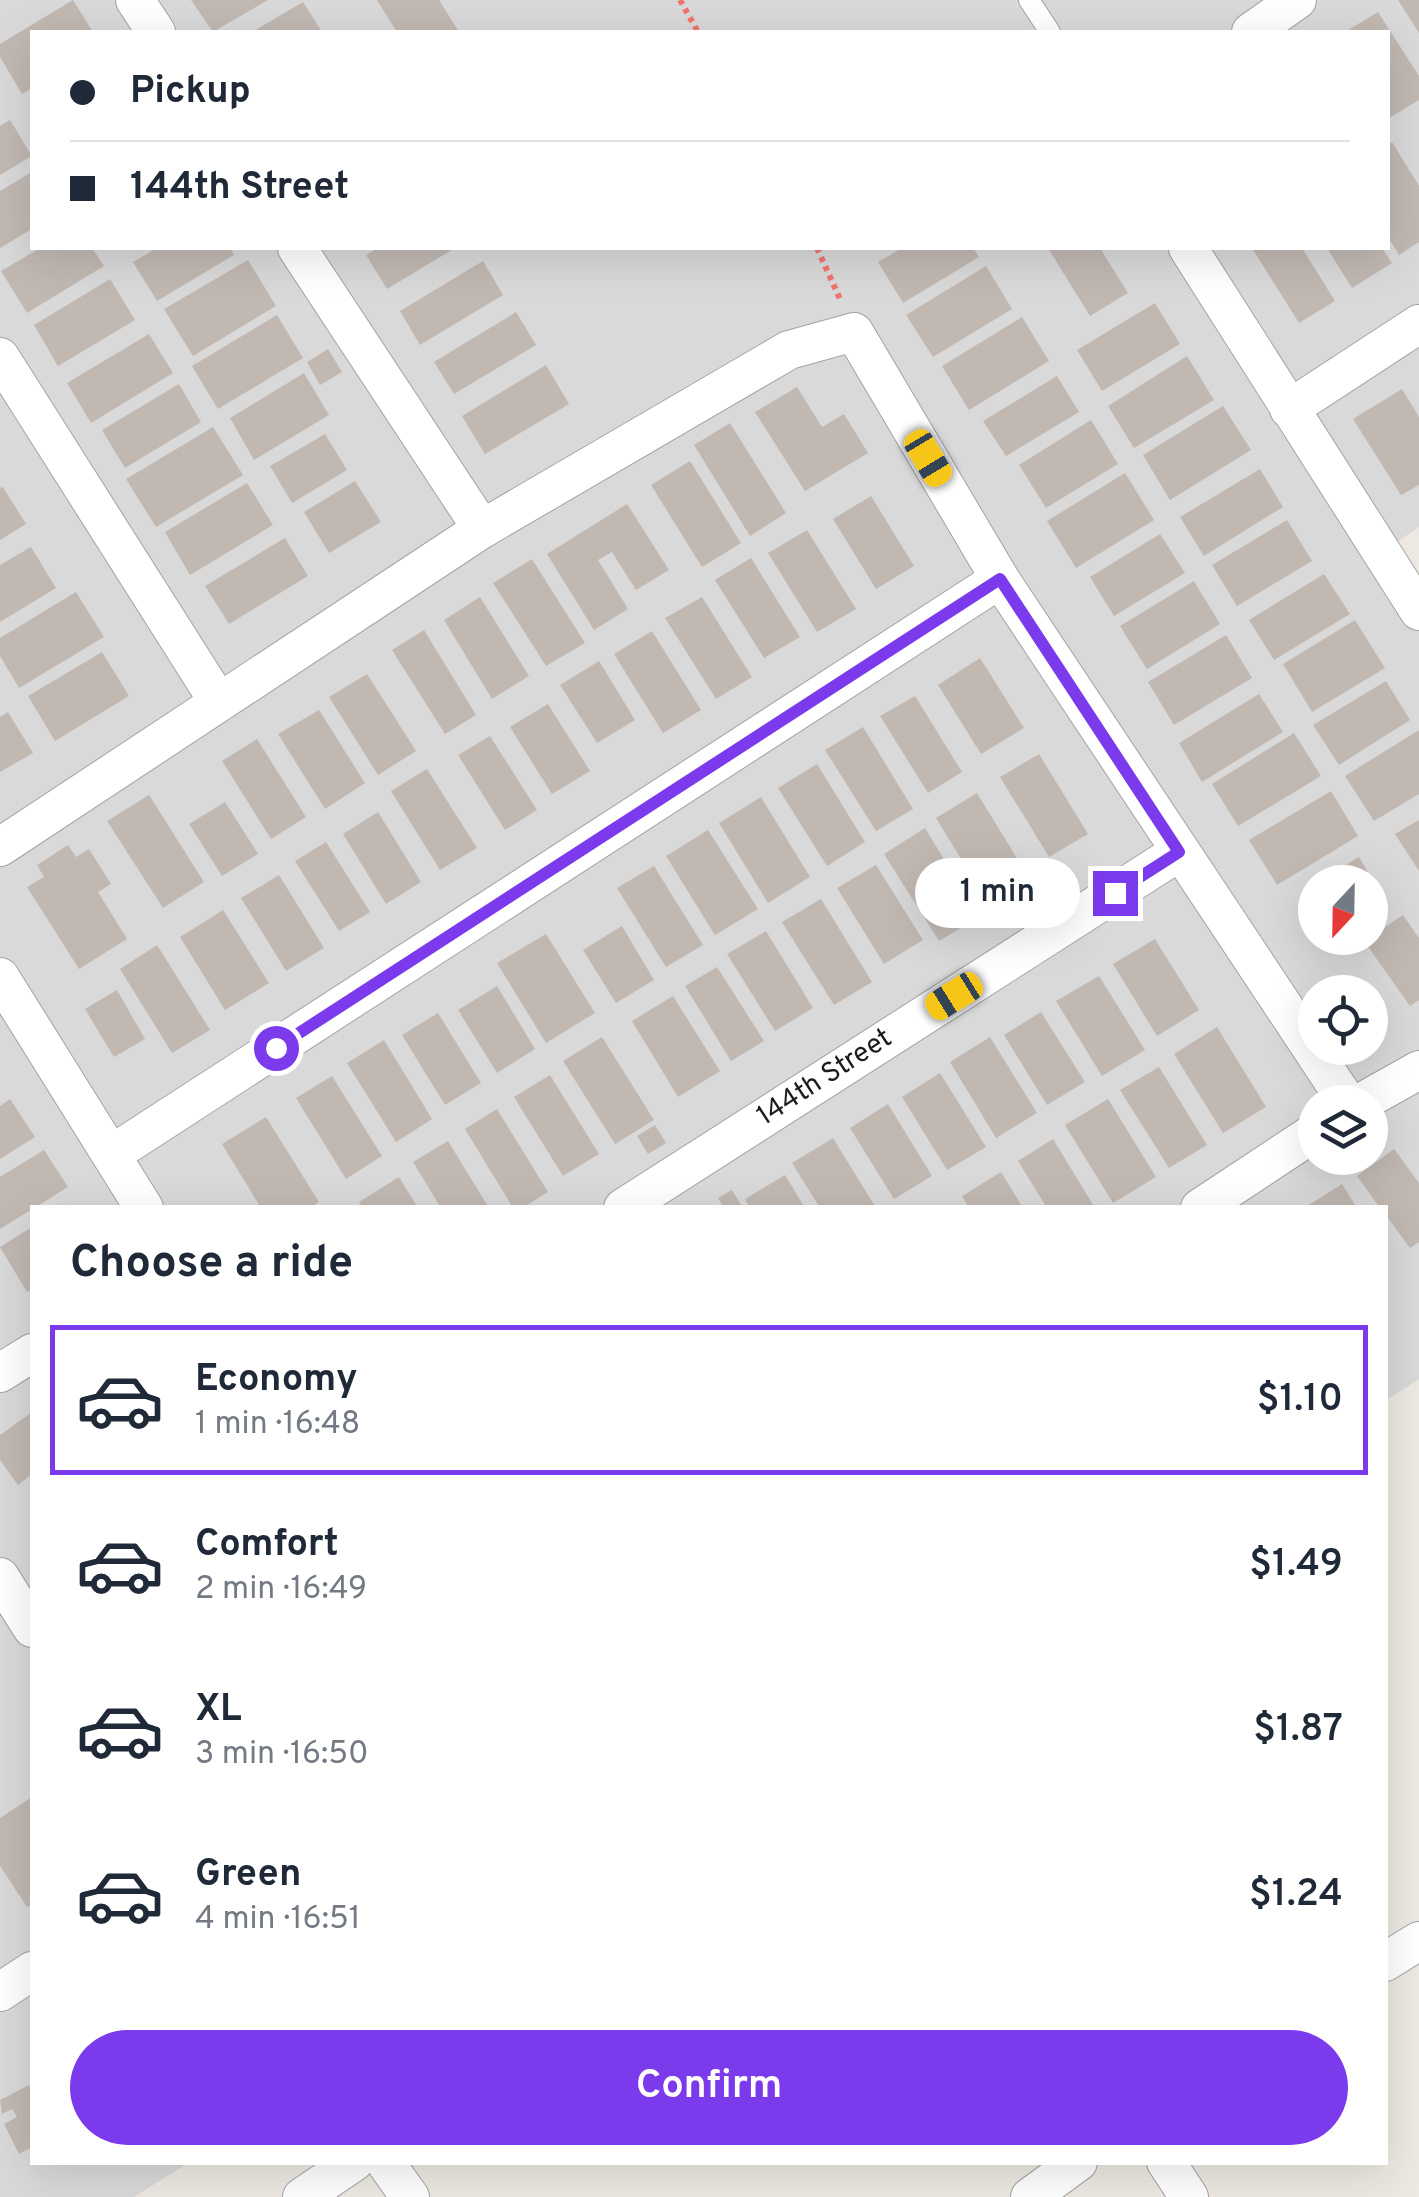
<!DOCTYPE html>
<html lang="en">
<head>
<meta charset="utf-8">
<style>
  body { margin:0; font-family:Overpass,sans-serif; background:#f2f2f3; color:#1f2937; height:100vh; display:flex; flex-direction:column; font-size:38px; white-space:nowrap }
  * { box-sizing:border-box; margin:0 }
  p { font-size:32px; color:#747a83 }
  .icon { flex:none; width:55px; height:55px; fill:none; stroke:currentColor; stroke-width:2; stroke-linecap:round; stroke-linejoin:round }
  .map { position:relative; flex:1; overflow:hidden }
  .drawer { position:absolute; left:30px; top:1205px; width:1358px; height:960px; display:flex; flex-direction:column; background:#fff; border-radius:0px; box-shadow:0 10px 40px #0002 }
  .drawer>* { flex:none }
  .banner { position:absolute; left:30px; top:30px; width:1360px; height:220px; border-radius:0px; box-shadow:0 10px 40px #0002; display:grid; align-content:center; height:220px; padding:0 40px; background:#fff }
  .needle { width:65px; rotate:202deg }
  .tools { position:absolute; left:1298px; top:865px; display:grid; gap:20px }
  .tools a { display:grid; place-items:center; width:90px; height:90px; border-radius:50%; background:#fff; box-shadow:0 10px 40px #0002; font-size:50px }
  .end { position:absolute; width:45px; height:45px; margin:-22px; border:12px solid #7c3aed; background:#fff; box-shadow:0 0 0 5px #fff }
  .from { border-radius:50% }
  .bubble { position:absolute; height:70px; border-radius:35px; background:#fff; box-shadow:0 10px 40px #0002; font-size:32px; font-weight:600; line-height:70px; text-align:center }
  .car { position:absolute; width:30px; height:60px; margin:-30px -15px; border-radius:12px; box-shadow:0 0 8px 2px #0007; background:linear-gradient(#f5c518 24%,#345 0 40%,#f5c518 0 76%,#345 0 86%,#f5c518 0) }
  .banner b { display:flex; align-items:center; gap:35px; height:95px; font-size:38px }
  .banner b+b { border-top:2px solid #e0e1e3 }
  .banner i { width:25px; height:25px; background:#1f2937 }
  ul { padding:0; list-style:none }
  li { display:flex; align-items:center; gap:30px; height:150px; margin:0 20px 15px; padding:0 20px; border:5px solid transparent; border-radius:0px }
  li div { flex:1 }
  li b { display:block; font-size:38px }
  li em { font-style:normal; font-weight:600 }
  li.active { border-color:#7c3aed }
  li>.icon { width:90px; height:90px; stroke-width:1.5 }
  h2 { padding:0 40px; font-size:45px; line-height:120px }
  .button { display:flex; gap:20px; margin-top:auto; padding:20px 40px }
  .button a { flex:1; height:115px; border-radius:60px; background:#7c3aed; color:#fff; font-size:40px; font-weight:600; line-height:115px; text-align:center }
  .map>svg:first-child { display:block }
  .residential { fill:#dad9d9; fill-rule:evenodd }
  .building { fill:#c1b8b2 }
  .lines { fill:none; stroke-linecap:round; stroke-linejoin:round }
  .lane-casing { stroke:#a3a3a3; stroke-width:22 }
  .street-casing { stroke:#a3a3a3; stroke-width:40 }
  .path { stroke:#f1756f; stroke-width:6; stroke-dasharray:5 5; stroke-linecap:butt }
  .lane { stroke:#fff; stroke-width:20 }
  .street { stroke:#fff; stroke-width:38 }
  .route { stroke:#7c3aed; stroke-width:12 }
  .labels { text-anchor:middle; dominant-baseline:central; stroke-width:9; stroke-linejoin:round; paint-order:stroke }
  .street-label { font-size:28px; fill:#1c1c1c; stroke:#fff }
</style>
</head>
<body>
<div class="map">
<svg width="1419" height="2197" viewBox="0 0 1419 2197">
  <rect width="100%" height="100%" fill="#ede9e2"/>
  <!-- residential -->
  <path class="residential" d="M0,0H1419V527L1374,558L1419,626V1379L1385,1401V1208H32V2162L188,2163L134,2197H0ZM32,32H1388V248H32ZM1315,882H1370V938H1315ZM1315,992H1370V1048H1315ZM1315,1102H1370V1158H1315Z"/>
  <!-- building -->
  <g class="building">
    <polygon points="73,0 93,32 32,32 32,88 22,94 0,57 0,44"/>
    <polygon points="191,0 268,0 213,32"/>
    <polygon points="377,0 439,0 459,32 397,32"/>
    <polygon points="1398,0 1419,0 1419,33"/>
    <polygon points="303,2 322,32 252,32"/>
    <polygon points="1378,12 1419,76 1419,100 1389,118 1388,32 1345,32"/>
    <polygon points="10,120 32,156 0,175 0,126"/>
    <polygon points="1392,142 1419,186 1419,242 1399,255 1388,237 1388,145"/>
    <polygon points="32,172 32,229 0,248 0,191"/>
    <polygon points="40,248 92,248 104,266 27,313 1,271"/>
    <polygon points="157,248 230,248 234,255 157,301 133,262"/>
    <polygon points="378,248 455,248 387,289 366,255"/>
    <polygon points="902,248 973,248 979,257 903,303 878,262"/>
    <polygon points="1048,248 1100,248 1128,293 1090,316"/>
    <polygon points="1252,248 1302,248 1335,301 1299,323"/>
    <polygon points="1327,248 1382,248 1392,263 1352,288"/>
    <polygon points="248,260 276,306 193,356 164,309"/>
    <polygon points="483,261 503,295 420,345 400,311"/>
    <polygon points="986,266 1012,309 933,357 906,315"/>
    <polygon points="110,279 135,320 58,366 34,325"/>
    <polygon points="1155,303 1180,344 1102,391 1077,350"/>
    <polygon points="516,312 536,345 454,394 434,362"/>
    <polygon points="277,315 303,358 218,409 192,366"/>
    <polygon points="1022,317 1049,361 969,410 942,366"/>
    <polygon points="149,334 173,373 91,423 67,383"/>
    <polygon points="328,349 342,372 320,385 307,362"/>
    <polygon points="1187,356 1214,400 1134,448 1108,406"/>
    <polygon points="546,365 569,404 485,454 462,416"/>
    <polygon points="304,373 329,415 254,460 230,418"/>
    <polygon points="1057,376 1079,412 1006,456 983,421"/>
    <polygon points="179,384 201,422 125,468 102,430"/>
    <polygon points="797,387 822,427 844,414 868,453 805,491 755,412"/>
    <polygon points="1402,389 1419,417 1419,485 1401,495 1353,419"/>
    <polygon points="1223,406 1251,450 1170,500 1143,455"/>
    <polygon points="1091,420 1118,464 1046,508 1019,465"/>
    <polygon points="730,423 786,513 750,536 694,445"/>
    <polygon points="213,427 243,475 156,527 126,479"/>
    <polygon points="325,434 347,470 292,503 270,466"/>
    <polygon points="690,461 741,543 702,567 651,485"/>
    <polygon points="1260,469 1283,507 1204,556 1180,517"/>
    <polygon points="1125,473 1154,520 1076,568 1047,521"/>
    <polygon points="355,481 381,522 329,553 304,512"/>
    <polygon points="247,483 273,525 190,575 165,532"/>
    <polygon points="3,487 26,524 0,540 0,488"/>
    <polygon points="871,496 914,566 876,589 833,519"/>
    <polygon points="627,504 669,570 636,590 612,552 598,560 628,609 594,630 547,554"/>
    <polygon points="1287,520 1312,561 1237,606 1212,565"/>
    <polygon points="807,530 856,609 817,632 768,553"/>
    <polygon points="1160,534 1185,573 1114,616 1090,577"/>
    <polygon points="285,538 308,576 229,624 205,586"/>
    <polygon points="31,547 56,588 0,622 0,565"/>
    <polygon points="751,558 800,637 764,658 715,580"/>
    <polygon points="532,559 585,643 546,666 493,583"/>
    <polygon points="1324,574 1350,614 1274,660 1249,620"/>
    <polygon points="1194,581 1220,624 1147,669 1120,626"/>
    <polygon points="76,592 104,637 19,688 0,656 0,638"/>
    <polygon points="480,597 529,676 492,699 444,620"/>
    <polygon points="702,597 752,677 716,699 665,618"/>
    <polygon points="1355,620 1385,668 1312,712 1283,664"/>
    <polygon points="424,630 476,715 445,734 392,650"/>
    <polygon points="652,631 701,710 663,733 614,654"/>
    <polygon points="1226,635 1252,678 1174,725 1148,682"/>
    <polygon points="102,652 129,696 55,741 28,696"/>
    <polygon points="980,658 1024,728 981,754 938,685"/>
    <polygon points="599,661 635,720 597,743 560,685"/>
    <polygon points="367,674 416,751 378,775 329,697"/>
    <polygon points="1386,681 1410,720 1339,765 1313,725"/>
    <polygon points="1259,694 1283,732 1202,782 1179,743"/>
    <polygon points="915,696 962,772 928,793 880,716"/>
    <polygon points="548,704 590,771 552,794 510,727"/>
    <polygon points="319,710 365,783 325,809 278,734"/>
    <polygon points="8,712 33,753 0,772 0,717"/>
    <polygon points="863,727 913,809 876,831 825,750"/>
    <polygon points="1419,730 1419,794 1374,821 1345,776"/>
    <polygon points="1294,733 1321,776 1238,826 1212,784"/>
    <polygon points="490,736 537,810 505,830 458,755"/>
    <polygon points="257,739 306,817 271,839 222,761"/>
    <polygon points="1039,754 1088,834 1049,857 1000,777"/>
    <polygon points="817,764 865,842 827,866 778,788"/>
    <polygon points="427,769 477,848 440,870 391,791"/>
    <polygon points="1331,791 1358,836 1277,885 1249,840"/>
    <polygon points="977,793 1026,873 985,898 936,818"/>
    <polygon points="149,795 204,882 163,908 107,821"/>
    <polygon points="761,797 810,877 768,903 719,823"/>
    <polygon points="225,802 258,854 222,876 189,824"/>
    <polygon points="378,812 421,882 386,904 343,834"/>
    <polygon points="1419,820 1419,871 1395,834"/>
    <polygon points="925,828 979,917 939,941 884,854"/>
    <polygon points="708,830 758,909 715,935 666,856"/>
    <polygon points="326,842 370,912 339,931 295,861"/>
    <polygon points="68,845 76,857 89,849 111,884 98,892 127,939 79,969 27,887 44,877 37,865"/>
    <polygon points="1359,857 1381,895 1370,902 1370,882 1316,882"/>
    <polygon points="876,865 923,940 884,964 837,888"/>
    <polygon points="654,866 703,945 666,967 617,888"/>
    <polygon points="279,875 324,948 286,971 241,898"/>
    <polygon points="821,899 872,982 834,1005 782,922"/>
    <polygon points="223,910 269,983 225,1010 180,937"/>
    <polygon points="1403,915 1419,938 1419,1000 1410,1006 1364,941"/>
    <polygon points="622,926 654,980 616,1003 583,950"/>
    <polygon points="766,931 813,1008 775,1031 727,954"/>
    <polygon points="546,934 595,1013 546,1043 497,963"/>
    <polygon points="1155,939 1199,1010 1157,1036 1113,964"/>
    <polygon points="157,945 210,1030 172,1053 120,969"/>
    <polygon points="717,967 764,1041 731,1061 685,986"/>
    <polygon points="1099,976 1145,1050 1102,1076 1056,1001"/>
    <polygon points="497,986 535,1049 497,1073 458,1010"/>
    <polygon points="117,990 145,1039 114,1057 85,1009"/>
    <polygon points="673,996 720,1071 678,1097 632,1021"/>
    <polygon points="1041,1012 1085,1082 1047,1105 1004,1035"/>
    <polygon points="438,1013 481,1083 445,1105 402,1035"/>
    <polygon points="1217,1027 1266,1107 1223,1133 1174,1054"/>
    <polygon points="602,1037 654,1120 615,1144 563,1061"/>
    <polygon points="990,1037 1037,1113 996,1138 950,1062"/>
    <polygon points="384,1040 432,1119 396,1142 347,1063"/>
    <polygon points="1159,1067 1207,1145 1169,1168 1120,1090"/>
    <polygon points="940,1073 986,1147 947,1170 902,1097"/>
    <polygon points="550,1075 599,1154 563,1176 514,1097"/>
    <polygon points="332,1076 382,1156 346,1179 296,1098"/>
    <polygon points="10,1099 35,1137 0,1159 0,1106"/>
    <polygon points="1108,1099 1156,1177 1113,1203 1065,1125"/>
    <polygon points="888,1104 932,1176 894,1199 850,1128"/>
    <polygon points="497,1109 548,1192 522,1208 513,1208 465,1129"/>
    <polygon points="266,1117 319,1202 310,1208 261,1208 222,1144"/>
    <polygon points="655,1125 666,1143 648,1154 637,1136"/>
    <polygon points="833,1138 876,1208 820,1208 792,1163"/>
    <polygon points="1053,1139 1095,1208 1047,1208 1018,1161"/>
    <polygon points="448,1141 489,1208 441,1208 413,1162"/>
    <polygon points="1394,1149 1419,1183 1419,1242 1410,1248 1385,1214 1385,1208 1380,1208 1357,1176"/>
    <polygon points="44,1150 68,1187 0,1229 0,1177"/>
    <polygon points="1001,1172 1023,1208 969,1208 962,1196"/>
    <polygon points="785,1175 805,1208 750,1208 745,1199"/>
    <polygon points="399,1177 418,1208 363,1208 359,1202"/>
    <polygon points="1342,1184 1357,1208 1304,1208"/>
    <polygon points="732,1190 743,1208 724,1208 718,1198"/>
    <polygon points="32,1227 32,1289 27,1292 0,1247"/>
    <polygon points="32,1412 32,1474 18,1485 0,1460 0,1435"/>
    <polygon points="32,1797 32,1904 27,1907 0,1866 0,1818"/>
    <polygon points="29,2085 32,2091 32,2147 19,2154 4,2124 17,2117 12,2109 2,2114 0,2100"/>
  </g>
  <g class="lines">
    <!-- lane casing -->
    <g class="lane-casing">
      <polyline id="lane" points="1029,0 1050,32"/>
    </g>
    <!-- street casing -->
    <g class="street-casing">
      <g id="street">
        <polyline points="135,0 156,32"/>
        <polyline points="1251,32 1297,0"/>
        <polyline points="297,248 482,529"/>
        <polyline points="1188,248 1419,611"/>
        <polyline points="0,357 218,701"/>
        <polyline points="1289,409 1419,324"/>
        <polyline points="0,847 482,529 789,350 854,332 1000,579 1347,1102"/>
        <polyline points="0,977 144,1208"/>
        <polyline points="1362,1102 1419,1070"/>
        <polyline points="112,1154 1000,579"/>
        <polyline points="623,1208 1179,852"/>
        <polyline points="1200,1208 1315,1132"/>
        <polyline points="0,1373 32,1353"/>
        <polyline points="0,1577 32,1628"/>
        <polyline points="1385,1962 1419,1941"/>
        <polyline points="0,1992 32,1971"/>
        <polyline points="385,2162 410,2197"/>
        <polyline points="1166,2162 1189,2197"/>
        <polyline points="302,2197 354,2162"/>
        <polyline points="1030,2197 1078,2162"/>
      </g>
    </g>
    <!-- path -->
    <g class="path">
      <polyline points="680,0 698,32"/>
      <polyline points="817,248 840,299"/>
    </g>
    <!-- lane -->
    <use href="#lane" class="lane"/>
    <!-- street -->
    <use href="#street" class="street"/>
  </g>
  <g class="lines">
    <!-- route -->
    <polyline class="route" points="276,1048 1000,579 1179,852 1115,893"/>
  </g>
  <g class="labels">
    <!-- street labels -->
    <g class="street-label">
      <text transform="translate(825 1078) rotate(-33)">144th Street</text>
    </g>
  </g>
</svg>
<div class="tools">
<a><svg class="needle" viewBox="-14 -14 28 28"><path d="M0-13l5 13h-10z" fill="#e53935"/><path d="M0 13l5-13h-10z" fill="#747a83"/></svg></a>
<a><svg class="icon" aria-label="locate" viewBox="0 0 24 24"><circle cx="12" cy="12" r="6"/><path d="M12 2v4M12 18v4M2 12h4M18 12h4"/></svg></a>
<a><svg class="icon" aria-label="layers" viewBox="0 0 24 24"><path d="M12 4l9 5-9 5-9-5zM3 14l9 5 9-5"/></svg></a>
</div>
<i class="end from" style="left:276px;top:1048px"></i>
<i class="end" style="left:1115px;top:893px"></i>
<div class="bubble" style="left:915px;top:858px;width:165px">1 min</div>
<i class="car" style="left:928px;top:458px;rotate:149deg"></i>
<i class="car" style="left:954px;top:996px;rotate:238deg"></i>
<div class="banner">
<b><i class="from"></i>Pickup</b>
<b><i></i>144th Street</b>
</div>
<section class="drawer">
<h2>Choose a ride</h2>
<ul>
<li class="active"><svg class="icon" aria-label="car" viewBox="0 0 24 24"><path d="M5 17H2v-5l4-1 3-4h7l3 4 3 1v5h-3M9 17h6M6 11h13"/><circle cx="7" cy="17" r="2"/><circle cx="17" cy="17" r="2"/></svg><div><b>Economy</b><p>1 min · 16:48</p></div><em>$1.10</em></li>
<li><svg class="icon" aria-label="car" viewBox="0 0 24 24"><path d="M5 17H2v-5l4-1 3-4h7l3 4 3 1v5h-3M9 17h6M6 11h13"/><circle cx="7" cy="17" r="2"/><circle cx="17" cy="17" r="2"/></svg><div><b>Comfort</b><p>2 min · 16:49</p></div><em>$1.49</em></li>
<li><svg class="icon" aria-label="car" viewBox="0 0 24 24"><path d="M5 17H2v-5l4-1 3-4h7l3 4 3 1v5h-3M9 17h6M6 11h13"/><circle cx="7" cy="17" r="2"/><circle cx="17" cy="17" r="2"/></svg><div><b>XL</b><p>3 min · 16:50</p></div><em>$1.87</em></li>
<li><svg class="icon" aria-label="car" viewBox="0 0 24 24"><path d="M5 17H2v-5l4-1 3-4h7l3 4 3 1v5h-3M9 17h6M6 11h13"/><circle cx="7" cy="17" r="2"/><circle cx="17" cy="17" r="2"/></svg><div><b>Green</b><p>4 min · 16:51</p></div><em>$1.24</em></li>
</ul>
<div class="button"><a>Confirm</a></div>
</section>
</div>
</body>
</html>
